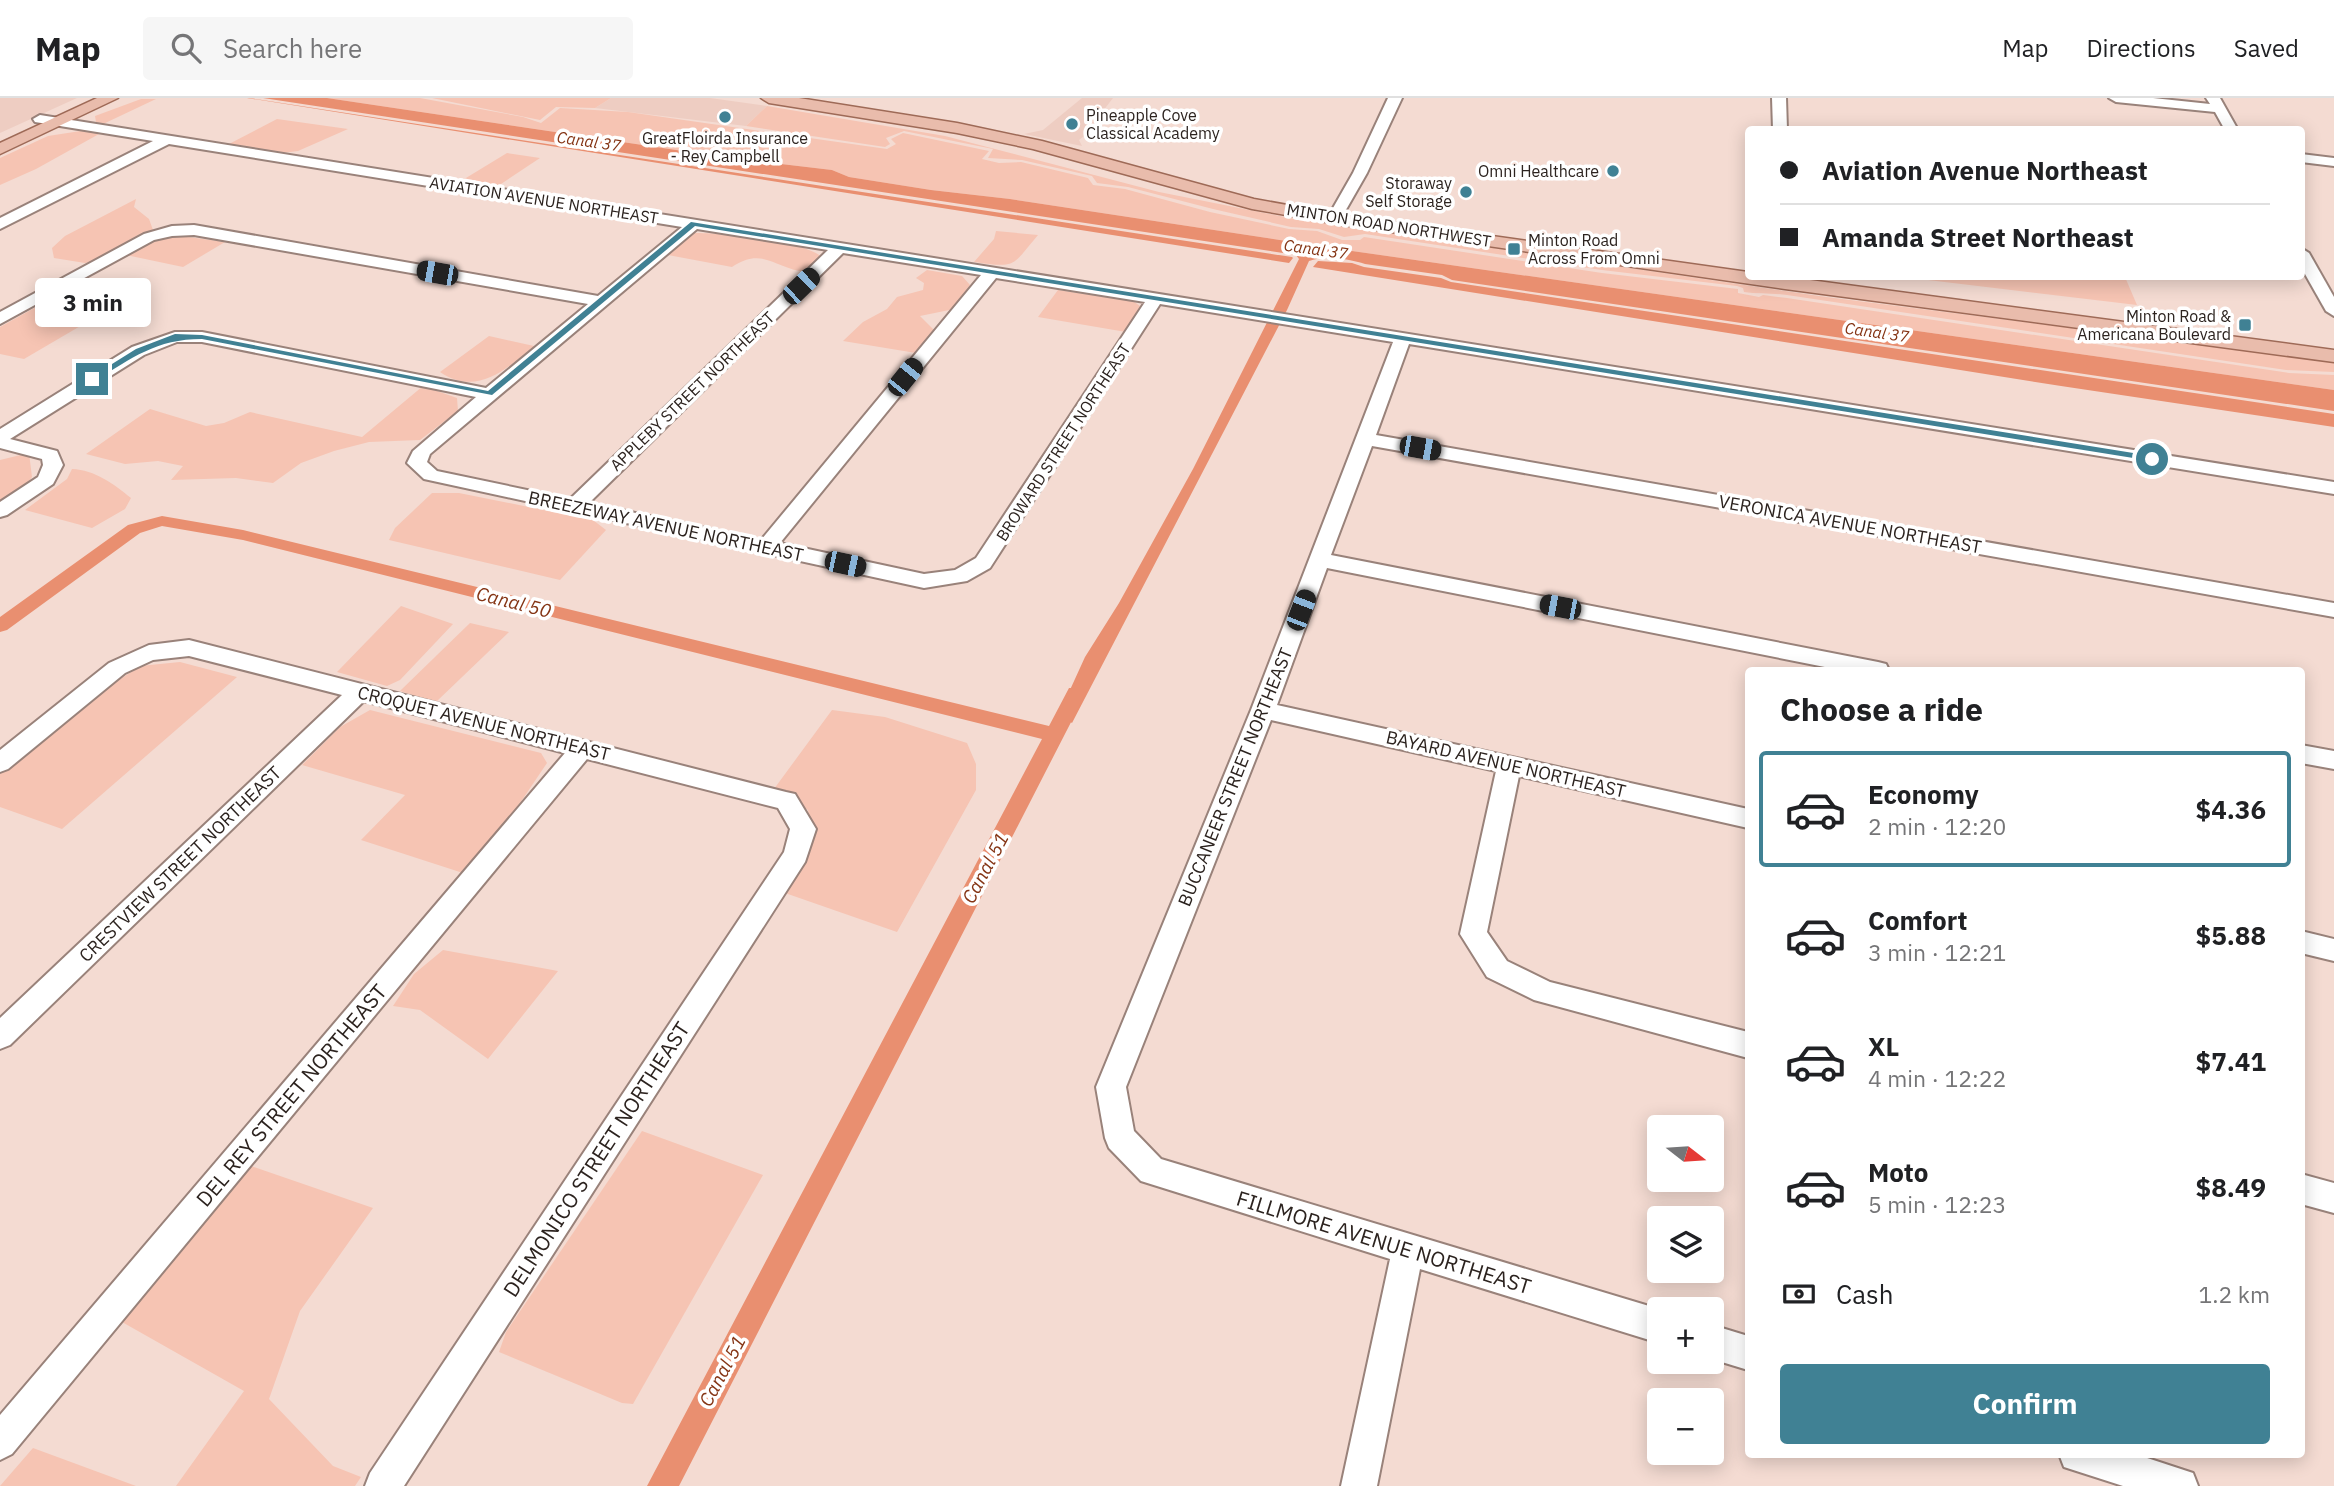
<!DOCTYPE html>
<html lang="en">
<head>
<meta charset="utf-8">
<style>
  body { margin:0; font-family:"IBM Plex Sans",sans-serif; background:#f6f6f6; color:#202124; height:100vh; display:flex; flex-direction:column; font-size:26px; white-space:nowrap }
  * { box-sizing:border-box; margin:0 }
  p { font-size:23px; color:#757577 }
  .icon { flex:none; width:38px; height:38px; fill:none; stroke:currentColor; stroke-width:2; stroke-linecap:round; stroke-linejoin:round }
  .map { position:relative; flex:1; overflow:hidden }
  .side { position:absolute; left:1745px; top:569px; width:560px; height:791px; display:flex; flex-direction:column; background:#fff; border-radius:7px; box-shadow:0 4px 18px #0003 }
  .side>* { flex:none }
  .hud { position:absolute; left:1745px; top:28px; width:560px; height:154px; border-radius:7px; box-shadow:0 4px 18px #0003; display:grid; align-content:center; height:154px; padding:0 35px; background:#fff }
  .needle { width:46px; rotate:107deg }
  .tools { position:absolute; left:1647px; top:1017px; display:grid; gap:14px }
  .tools a { display:grid; place-items:center; width:77px; height:77px; border-radius:7px; background:#fff; box-shadow:0 4px 18px #0003; font-size:35px }
  .end { position:absolute; width:32px; height:32px; margin:-16px; border:9px solid #408194; background:#fff; box-shadow:0 0 0 4px #fff }
  .from { border-radius:50% }
  .bubble { position:absolute; height:49px; border-radius:7px; background:#fff; box-shadow:0 4px 18px #0003; font-size:23px; font-weight:800; line-height:49px; text-align:center }
  .car { position:absolute; width:21px; height:42px; margin:-21px -10px; border-radius:9px; box-shadow:0 0 5px 2px #0007; background:linear-gradient(#222 24%,#8ab4d8 0 40%,#222 0 76%,#8ab4d8 0 86%,#222 0) }
  .hud b { display:flex; align-items:center; gap:24px; height:66px; font-size:26px }
  .hud b+b { border-top:2px solid #e0e0e0 }
  .hud i { width:18px; height:18px; background:#202124 }
  ul { padding:0; list-style:none }
  li { display:flex; align-items:center; gap:21px; height:116px; margin:0 14px 10px; padding:0 21px; border:4px solid transparent; border-radius:7px }
  li div { flex:1 }
  li b { display:block; font-size:26px }
  li em { font-style:normal; font-weight:800 }
  li.active { border-color:#408194 }
  li>.icon { width:63px; height:63px; stroke-width:1.5 }
  h2 { padding:0 35px; font-size:32px; line-height:84px }
  .pay { display:flex; align-items:center; gap:18px; height:77px; padding:0 35px; font-size:26px }
  .pay p { margin-inline-start:auto }
  .button { display:flex; gap:14px; margin-top:auto; padding:14px 35px }
  .button a { flex:1; height:80px; border-radius:7px; background:#408194; color:#fff; font-size:28px; font-weight:800; line-height:80px; text-align:center }
  header { display:flex; align-items:center; gap:42px; box-sizing:border-box; height:98px; padding:0 35px; background:#fff; border-bottom:2px solid #e0e0e0 }
  header strong { font-size:33px }
  nav { display:flex; gap:38px; margin-inline-start:auto; font-size:24px }
  .search { width:490px; height:63px; background:#f6f6f6; display:flex; align-items:center; gap:18px; box-sizing:border-box; padding:0 24px; border-radius:7px; color:#757577; font-size:26px }
  .map>svg:first-child { display:block }
  .built { fill:#eecdc2 }
  .green { fill:#f6c4b3 }
  .water { fill:#e98f70 }
  .lines { fill:none; stroke-linecap:round; stroke-linejoin:round }
  .canal { fill:#e98f70; fill-rule:evenodd }
  .minor-casing { stroke:#99827a; stroke-width:4 }
  .major-casing { stroke:#9e6a57; stroke-width:3 }
  .minor { fill:#fff; fill-rule:evenodd }
  .major { fill:#e9bcac; fill-rule:evenodd }
  .route { fill:#408194 }
  .poi-dot { fill:#408194; stroke:#fff; stroke-width:2.5 }
  .labels { text-anchor:middle; dominant-baseline:central; stroke-width:7; stroke-linejoin:round; paint-order:stroke }
  .far-poi-label { font-size:16px; fill:#2c231f; stroke:#fff; text-anchor:end }
  .far-water-label { font-size:16px; font-style:italic; fill:#853515; stroke:#fff }
  .far-street-label { font-size:16px; fill:#2c231f; stroke:#fff }
  .street-label { font-size:18px; fill:#2c231f; stroke:#fff }
  .water-label { font-size:19px; font-style:italic; fill:#853515; stroke:#fff }
  .near-street-label { font-size:21px; fill:#2c231f; stroke:#fff }
</style>
</head>
<body>
<header>
<strong>Map</strong>
<div class="search"><svg class="icon" aria-label="search" viewBox="0 0 24 24"><circle cx="10" cy="10" r="6"/><path d="M15 15l6 6"/></svg>Search here</div>
<nav><a>Map</a><a>Directions</a><a>Saved</a></nav>
</header>
<div class="map">
<svg width="2334" height="1388" viewBox="0 0 2334 1388">
  <rect width="100%" height="100%" fill="#f4dbd2"/>
  <!-- built -->
  <g class="built">
    <polygon points="0,0 77,0 0,35"/>
    <polygon points="611,0 710,0 767,8 746,28 595,10"/>
    <polygon points="1082,0 1113,0 1096,22 1093,31 1079,42 1082,48 1024,36 1043,32"/>
  </g>
  <!-- green -->
  <g class="green">
    <polygon points="327,0 420,0 523,19 541,25 560,10 628,14 887,51 896,46 891,41 903,35 989,53 982,61 999,65 1021,64 1088,80 1093,87 1125,91 1210,114 1289,131 1317,133 1342,142 1360,142 1364,139 1602,175 1738,191 1738,195 1759,199 1763,197 1787,200 2289,275 2334,277 2334,292 1352,153 1010,101 931,92 849,79 832,72 730,60"/>
    <polygon points="432,0 611,0 595,10 556,9 540,22"/>
    <polygon points="141,1 156,1 101,27 96,24 95,18"/>
    <path d="M767,8L945,38L1159,94L1290,120L1826,199L2334,263V274L2286,272L1787,197C1773,195 1758,196 1744,194L1743,190L1737,188L1602,172L1365,136L1344,139L1319,131L1291,129L1213,111L1128,89L1097,85L1092,78L1022,62L988,60L993,51L904,33L886,40L890,46L885,49L746,28Z"/>
    <polygon points="277,21 348,31 298,53 282,55 229,46"/>
    <polygon points="87,32 99,36 36,71 0,87 0,60 48,38"/>
    <polygon points="507,55 540,60 498,88 461,83"/>
    <polygon points="136,101 134,109 149,121 153,132 94,164 85,165 54,160 52,150 65,138"/>
    <path d="M996,133L1038,137C1011,169 1017,170 974,164L994,141Z"/>
    <path d="M694,135C722,135 801,142 822,159L806,174C775,171 763,148 732,169L668,157Z"/>
    <polygon points="174,137 225,144 183,169 126,157 142,147"/>
    <polygon points="927,172 962,178 970,187 959,210 920,218 934,232 916,255 843,243 863,224 887,211 897,199 923,192 924,185 916,180"/>
    <polygon points="1903,179 2125,179 2137,207"/>
    <polygon points="1058,192 1133,203 1140,208 1140,216 1126,234 1038,219"/>
    <polygon points="47,203 106,213 24,261 0,256 0,229"/>
    <path d="M489,238L534,248C507,271 477,299 440,274Z"/>
    <polygon points="423,288 457,300 458,313 420,342 369,344 334,353 301,365 273,385 236,380 171,382 183,368 158,363 125,366 86,356 150,311 206,328 224,325 250,314 362,339"/>
    <polygon points="29,355 32,379 18,398 0,409 0,362"/>
    <path d="M72,371C95,372 114,386 131,400L125,411L92,430L25,412L67,381Z"/>
    <polygon points="432,395 459,395 593,422 606,432 560,482 389,442 395,430"/>
    <polygon points="401,508 453,526 400,582 387,588 337,574"/>
    <polygon points="470,525 509,534 436,604 400,593"/>
    <polygon points="180,564 237,579 62,731 0,709 0,674 107,590 140,568"/>
    <polygon points="370,612 541,655 547,665 518,708 466,776 361,742 405,697 302,667 340,629"/>
    <polygon points="832,612 885,619 967,645 976,666 976,692 897,834 785,795 812,749 808,712 774,691"/>
    <polygon points="443,852 558,873 488,961 420,912 393,908 414,876"/>
    <polygon points="642,1033 763,1077 633,1306 622,1305 499,1254 506,1234"/>
    <polygon points="251,1068 373,1110 300,1213 269,1301 333,1368 361,1379 355,1388 176,1388 244,1293 122,1224"/>
    <polygon points="33,1350 136,1388 0,1388"/>
  </g>
  <!-- water -->
  <g class="water">
    <path d="M247,0H249C596,54 944,106 1292,159L1293,160L1289,165Z"/>
    <path d="M263,0H327L730,60L832,72L849,79L931,92L1010,101L1352,153L2334,292V313L1452,182L1442,177L1365,166C1350,161 1324,157 1309,163L1287,212L1072,625L1059,616L1085,559L1119,505L1193,371L1299,161L1296,157Z"/>
    <polygon points="1318,163 1352,165 1364,169 1441,180 1451,184 2334,316 2334,329 2061,288 1313,169"/>
  </g>
  <g class="lines">
    <!-- canal -->
    <polygon class="canal" points="162,418 243,432 1049,628 1069,590 1083,590 1086,595 679,1388 647,1388 1042,641 243,442 162,428 140,435 7,532 0,534 0,519 128,427"/>
    <!-- minor casing -->
    <g class="minor-casing">
      <g id="minor">
        <polygon points="1388,0 1402,0 1367,75 1347,110 1345,113 1335,113 1333,110 1353,75"/>
        <polygon points="1772,0 1786,0 1787,32 1773,32"/>
        <polygon points="2109,0 2153,0 2210,6 2206,0 2220,0 2238,32 2225,32 2215,14 2116,4"/>
        <path d="M40,17L2334,384V396L1409,246L1376,337L2334,505V519L1372,348L1331,457L1878,564L1886,566L1889,572H1840L1327,470L1277,607L1748,711V730L1519,678L1487,834L1507,863L1550,884L1748,934V960L1534,902L1487,879L1460,836L1496,673L1271,622L1126,989L1134,1033L1161,1061L1659,1211V1245L1420,1171L1377,1388H1341L1390,1161L1141,1083L1109,1050L1105,1040L1096,989L1251,612L1393,244L1160,206L990,470L967,483L924,490L424,381L407,365L413,353L476,299L202,244H177L144,257L10,341L57,353L63,367L53,386L7,417L0,419V404L38,379L43,367L42,361L0,350V331L132,249L175,234H202L486,290L588,206L194,137L172,138L154,142L0,226V214L144,136L172,128L194,127L598,198L682,129L169,46L0,131V120L153,43L35,24L33,21ZM697,131L828,152L570,401L437,373L427,364L430,356ZM843,155L981,177L761,442L589,405ZM996,180L1145,204L976,460L955,472L924,476L780,445Z"/>
        <polygon points="2301,56 2334,60 2334,68 2301,64"/>
        <polygon points="2301,150 2309,155 2334,199 2334,218 2326,213 2301,169"/>
        <polygon points="189,542 786,694 795,696 816,731 805,764 404,1388 365,1388 370,1375 784,754 790,731 778,710 587,661 12,1356 0,1362 0,1317 565,655 364,603 10,947 0,951 0,920 342,597 189,558 153,562 125,575 8,671 0,674 0,652 109,565 149,547"/>
        <polygon points="2301,647 2334,653 2334,671 2301,665"/>
        <polygon points="2301,833 2334,841 2334,863 2301,855"/>
        <polygon points="2301,1076 2334,1085 2334,1115 2301,1106"/>
        <polygon points="1712,1227 1748,1238 1748,1272 1712,1261"/>
        <polygon points="2059,1356 2135,1356 2193,1375 2198,1388 2123,1388 2064,1369"/>
      </g>
    </g>
    <!-- major casing -->
    <g class="major-casing">
      <g id="major">
        <polygon points="97,0 118,0 0,56 0,45"/>
        <polygon points="761,0 799,0 957,25 1042,43 1254,101 1343,117 1748,174 1748,178 1780,178 2334,252 2334,264 1785,191 1343,127 1252,111 1033,51 957,35 769,5"/>
      </g>
    </g>
    <!-- minor -->
    <use href="#minor" class="minor"/>
    <!-- major -->
    <use href="#major" class="major"/>
  </g>
  <!-- route -->
  <path class="route" d="M691,124L2152,358L2157,361L2152,363L695,128L492,297L202,241C156,241 132,260 95,283L88,281L136,251L175,236L202,237L488,293Z"/>
  <!-- markers -->
  <g class="poi-dot">
    <circle cx="725" cy="19" r="7"/>
    <circle cx="1072" cy="26" r="7"/>
    <circle cx="1613" cy="73" r="7"/>
    <circle cx="1466" cy="94" r="7"/>
    <rect x="1507" y="144" width="14" height="14" rx="3.5"/>
    <rect x="2238" y="220" width="14" height="14" rx="3.5"/>
  </g>
  <g class="labels">
    <!-- far-poi labels -->
    <g class="far-poi-label">
      <text x="1086" y="17" text-anchor="start">Pineapple Cove<tspan x="1086" dy="18">Classical Academy</tspan></text>
      <text x="725" y="40" text-anchor="middle">GreatFloirda Insurance<tspan x="725" dy="18">- Rey Campbell</tspan></text>
      <text x="1599" y="73">Omni Healthcare</text>
      <text x="1452" y="85">Storaway<tspan x="1452" dy="18">Self Storage</tspan></text>
      <text x="1528" y="142" text-anchor="start">Minton Road<tspan x="1528" dy="18">Across From Omni</tspan></text>
      <text x="2231" y="218">Minton Road &amp;<tspan x="2231" dy="18">Americana Boulevard</tspan></text>
    </g>
    <!-- far-water labels -->
    <g class="far-water-label">
      <text transform="translate(589 43) rotate(8)">Canal 37</text>
      <text transform="translate(1316 151) rotate(8)">Canal 37</text>
      <text transform="translate(1877 234) rotate(8)">Canal 37</text>
    </g>
    <!-- far-street labels -->
    <g class="far-street-label">
      <text transform="translate(544 102) rotate(9)">AVIATION AVENUE NORTHEAST</text>
      <text transform="translate(1389 127) rotate(9)">MINTON ROAD NORTHWEST</text>
      <text transform="translate(692 293) rotate(-44)">APPLEBY STREET NORTHEAST</text>
      <text transform="translate(1063 344) rotate(-57)">BROWARD STREET NORTHEAST</text>
    </g>
    <!-- street labels -->
    <g class="street-label">
      <text transform="translate(1850 426) rotate(10)">VERONICA AVENUE NORTHEAST</text>
      <text transform="translate(666 428) rotate(12)">BREEZEWAY AVENUE NORTHEAST</text>
      <text transform="translate(484 625) rotate(14)">CROQUET AVENUE NORTHEAST</text>
      <text transform="translate(1506 666) rotate(13)">BAYARD AVENUE NORTHEAST</text>
      <text transform="translate(1235 679) rotate(-68)">BUCCANEER STREET NORTHEAST</text>
      <text transform="translate(180 766) rotate(-44)">CRESTVIEW STREET NORTHEAST</text>
    </g>
    <!-- water labels -->
    <g class="water-label">
      <text transform="translate(514 504) rotate(14)">Canal 50</text>
      <text transform="translate(985 770) rotate(-62)">Canal 51</text>
      <text transform="translate(722 1273) rotate(-62)">Canal 51</text>
    </g>
    <!-- near-street labels -->
    <g class="near-street-label">
      <text transform="translate(291 997) rotate(-50)">DEL REY STREET NORTHEAST</text>
      <text transform="translate(596 1061) rotate(-57)">DELMONICO STREET NORTHEAST</text>
      <text transform="translate(1384 1144) rotate(17)">FILLMORE AVENUE NORTHEAST</text>
    </g>
  </g>
</svg>
<div class="tools">
<a><svg class="needle" viewBox="-14 -14 28 28"><path d="M0-13l5 13h-10z" fill="#e53935"/><path d="M0 13l5-13h-10z" fill="#757577"/></svg></a>
<a><svg class="icon" aria-label="layers" viewBox="0 0 24 24"><path d="M12 4l9 5-9 5-9-5zM3 14l9 5 9-5"/></svg></a>
<a>+</a>
<a>−</a>
</div>
<i class="end from" style="left:2152px;top:361px"></i>
<i class="end" style="left:92px;top:281px"></i>
<div class="bubble" style="left:35px;top:180px;width:116px">3 min</div>
<i class="car" style="left:437px;top:175px;rotate:280deg"></i>
<i class="car" style="left:801px;top:188px;rotate:46deg"></i>
<i class="car" style="left:905px;top:279px;rotate:39deg"></i>
<i class="car" style="left:1420px;top:350px;rotate:100deg"></i>
<i class="car" style="left:845px;top:466px;rotate:102deg"></i>
<i class="car" style="left:1560px;top:509px;rotate:281deg"></i>
<i class="car" style="left:1301px;top:512px;rotate:21deg"></i>
<div class="hud">
<b><i class="from"></i>Aviation Avenue Northeast</b>
<b><i></i>Amanda Street Northeast</b>
</div>
<section class="side">
<h2>Choose a ride</h2>
<ul>
<li class="active"><svg class="icon" aria-label="car" viewBox="0 0 24 24"><path d="M5 17H2v-5l4-1 3-4h7l3 4 3 1v5h-3M9 17h6M6 11h13"/><circle cx="7" cy="17" r="2"/><circle cx="17" cy="17" r="2"/></svg><div><b>Economy</b><p>2 min · 12:20</p></div><em>$4.36</em></li>
<li><svg class="icon" aria-label="car" viewBox="0 0 24 24"><path d="M5 17H2v-5l4-1 3-4h7l3 4 3 1v5h-3M9 17h6M6 11h13"/><circle cx="7" cy="17" r="2"/><circle cx="17" cy="17" r="2"/></svg><div><b>Comfort</b><p>3 min · 12:21</p></div><em>$5.88</em></li>
<li><svg class="icon" aria-label="car" viewBox="0 0 24 24"><path d="M5 17H2v-5l4-1 3-4h7l3 4 3 1v5h-3M9 17h6M6 11h13"/><circle cx="7" cy="17" r="2"/><circle cx="17" cy="17" r="2"/></svg><div><b>XL</b><p>4 min · 12:22</p></div><em>$7.41</em></li>
<li><svg class="icon" aria-label="car" viewBox="0 0 24 24"><path d="M5 17H2v-5l4-1 3-4h7l3 4 3 1v5h-3M9 17h6M6 11h13"/><circle cx="7" cy="17" r="2"/><circle cx="17" cy="17" r="2"/></svg><div><b>Moto</b><p>5 min · 12:23</p></div><em>$8.49</em></li>
</ul>
<div class="pay"><svg class="icon" aria-label="cash" viewBox="0 0 24 24"><path d="M3 7h18v10H3z"/><circle cx="12" cy="12" r="2"/></svg>Cash<p>1.2 km</p></div>
<div class="button"><a>Confirm</a></div>
</section>
</div>
</body>
</html>
